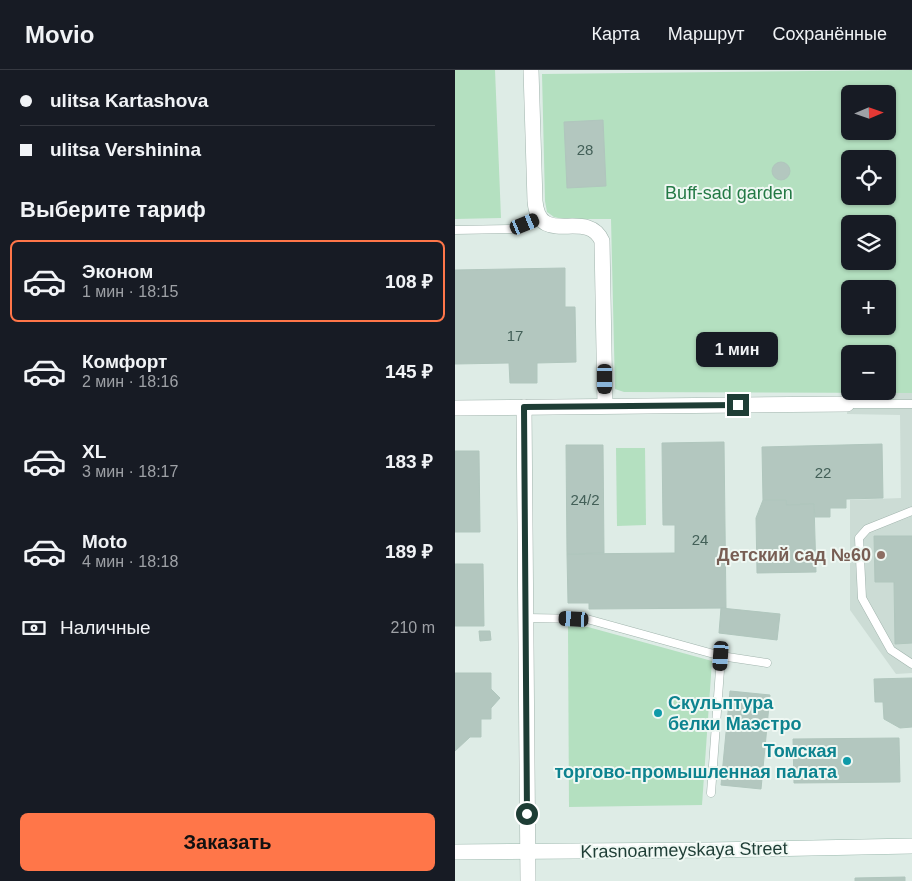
<!DOCTYPE html>
<html lang="ru">
<head>
<meta charset="utf-8">
<style>
  body { margin:0; font-family:Arial,sans-serif; background:#242831; color:#f1f3f6; height:100vh; display:flex; flex-direction:column; font-size:19px; white-space:nowrap }
  * { box-sizing:border-box; margin:0 }
  p { font-size:16px; color:#9ea1a6 }
  .icon { flex:none; width:28px; height:28px; fill:none; stroke:currentColor; stroke-width:2; stroke-linecap:round; stroke-linejoin:round }
  .map { position:relative; flex:1; overflow:hidden }
  .panel { display:flex; flex-direction:column; background:#171b24; width:455px }
  .panel>* { flex:none }
  .banner { display:grid; align-content:center; height:110px; padding:0 20px; background:#171b24 }
  .needle { width:32px; rotate:88deg }
  .fabs { position:absolute; left:386px; top:15px; display:grid; gap:10px }
  .fabs a { display:grid; place-items:center; width:55px; height:55px; border-radius:8px; background:#171b24; box-shadow:0 1px 4px #0004; font-size:25px }
  .end { position:absolute; width:22px; height:22px; margin:-11px; border:6px solid #1e3d35; background:#fff; box-shadow:0 0 0 2px #fff }
  .from { border-radius:50% }
  .bubble { position:absolute; height:35px; border-radius:8px; background:#171b24; box-shadow:0 1px 4px #0004; font-size:16px; font-weight:700; line-height:35px; text-align:center }
  .car { position:absolute; width:15px; height:30px; margin:-15px -8px; border-radius:6px; box-shadow:0 0 4px 1px #0007; background:linear-gradient(#222 24%,#8ab4d8 0 40%,#222 0 76%,#8ab4d8 0 86%,#222 0) }
  .banner b { display:flex; align-items:center; gap:18px; height:48px; font-size:19px }
  .banner b+b { border-top:1px solid #363941 }
  .banner i { width:12px; height:12px; background:#f1f3f6 }
  ul { padding:0; list-style:none }
  li { display:flex; align-items:center; gap:15px; height:82px; margin:0 10px 8px; padding:0 10px; border:2px solid transparent; border-radius:8px }
  li div { flex:1 }
  li b { display:block; font-size:19px }
  li em { font-style:normal; font-weight:700 }
  li.active { border-color:#ff7649 }
  li>.icon { width:45px; height:45px; stroke-width:1.5 }
  h2 { padding:0 20px; font-size:22px; line-height:60px }
  .pay { display:flex; align-items:center; gap:12px; height:55px; padding:0 20px; font-size:19px }
  .pay p { margin-inline-start:auto }
  .button { display:flex; gap:10px; margin-top:auto; padding:10px 20px }
  .button a { flex:1; height:58px; border-radius:8px; background:#ff7649; color:#111; font-size:20px; font-weight:700; line-height:58px; text-align:center }
  header { display:flex; align-items:center; gap:30px; box-sizing:border-box; height:70px; padding:0 25px; background:#171b24; border-bottom:1px solid #363941 }
  header strong { font-size:24px }
  nav { display:flex; gap:28px; margin-inline-start:auto; font-size:18px }
  main { display:flex; flex:1; min-height:0 }
  .map>svg:first-child { display:block }
  .built { fill:#ccdcd5; fill-rule:evenodd }
  .green { fill:#b4e0c0; fill-rule:evenodd }
  .building { fill:#b3c7bf; stroke:#b0c6bd }
  .lines { fill:none; stroke-linecap:round; stroke-linejoin:round }
  .service-casing { stroke:#a1b4ad; stroke-width:9 }
  .minor-casing { stroke:#a1b4ad; stroke-width:16 }
  .secondary-casing { stroke:#9cb9ae; stroke-width:16 }
  .service { stroke:#fff; stroke-width:8 }
  .minor { stroke:#fff; stroke-width:15 }
  .secondary { stroke:#fff; stroke-width:15 }
  .route { stroke:#1e3d35; stroke-width:6 }
  .education-dot { fill:#8d6e63; stroke:#eff8f3; stroke-width:2 }
  .culture-dot { fill:#0f9aa8; stroke:#eff8f3; stroke-width:2 }
  .labels { text-anchor:middle; dominant-baseline:central; stroke-width:4; stroke-linejoin:round; paint-order:stroke }
  .number-label { font-size:15px; fill:#436058 }
  .park-label { font-size:18px; fill:#237945; stroke:#eff8f3 }
  .education-label { font-size:18px; font-weight:bold; fill:#785e54; stroke:#eff8f3; text-anchor:end }
  .culture-label { font-size:18px; font-weight:bold; fill:#0d838f; stroke:#eff8f3; text-anchor:start }
  .street-label { font-size:18px; fill:#1e3d35; stroke:#eff8f3 }
</style>
</head>
<body>
<header>
<strong>Movio</strong>
<nav><a>Карта</a><a>Маршрут</a><a>Сохранённые</a></nav>
</header>
<main>
<section class="panel">
<div class="banner">
<b><i class="from"></i>ulitsa Kartashova</b>
<b><i></i>ulitsa Vershinina</b>
</div>
<h2>Выберите тариф</h2>
<ul>
<li class="active"><svg class="icon" aria-label="car" viewBox="0 0 24 24"><path d="M5 17H2v-5l4-1 3-4h7l3 4 3 1v5h-3M9 17h6M6 11h13"/><circle cx="7" cy="17" r="2"/><circle cx="17" cy="17" r="2"/></svg><div><b>Эконом</b><p>1 мин · 18:15</p></div><em>108 ₽</em></li>
<li><svg class="icon" aria-label="car" viewBox="0 0 24 24"><path d="M5 17H2v-5l4-1 3-4h7l3 4 3 1v5h-3M9 17h6M6 11h13"/><circle cx="7" cy="17" r="2"/><circle cx="17" cy="17" r="2"/></svg><div><b>Комфорт</b><p>2 мин · 18:16</p></div><em>145 ₽</em></li>
<li><svg class="icon" aria-label="car" viewBox="0 0 24 24"><path d="M5 17H2v-5l4-1 3-4h7l3 4 3 1v5h-3M9 17h6M6 11h13"/><circle cx="7" cy="17" r="2"/><circle cx="17" cy="17" r="2"/></svg><div><b>XL</b><p>3 мин · 18:17</p></div><em>183 ₽</em></li>
<li><svg class="icon" aria-label="car" viewBox="0 0 24 24"><path d="M5 17H2v-5l4-1 3-4h7l3 4 3 1v5h-3M9 17h6M6 11h13"/><circle cx="7" cy="17" r="2"/><circle cx="17" cy="17" r="2"/></svg><div><b>Moto</b><p>4 мин · 18:18</p></div><em>189 ₽</em></li>
</ul>
<div class="pay"><svg class="icon" aria-label="cash" viewBox="0 0 24 24"><path d="M3 7h18v10H3z"/><circle cx="12" cy="12" r="2"/></svg>Наличные<p>210 m</p></div>
<div class="button"><a>Заказать</a></div>
</section>
<div class="map">
<svg width="457" height="811" viewBox="0 0 457 811">
  <rect width="100%" height="100%" fill="#deece6"/>
  <!-- built -->
  <path class="built" d="M391,281H457V603L441,604L395,540V430L446,428L445,345L392,344ZM395,284H432V321H395Z"/>
  <!-- green -->
  <g class="green">
    <polygon points="0,0 40,0 46,148 0,149"/>
    <path d="M457,0V323L169,322L160,319L156,149H107L99,147L92,142L90,131L87,4ZM395,24H432V61H395ZM395,89H432V126H395ZM395,154H432V191H395ZM395,219H432V256H395ZM395,284H432V321H395Z"/>
    <polygon points="161,378 190,378 191,455 162,456"/>
    <polygon points="113,556 133,557 257,591 247,735 114,737"/>
  </g>
  <!-- building -->
  <g class="building">
    <polygon points="148,50 151,116 112,118 109,52"/>
    <circle cx="326" cy="101" r="9"/>
    <polygon points="110,198 110,237 120,237 121,292 82,293 82,313 55,313 54,293 0,294 0,200"/>
    <polygon points="269,372 271,538 134,539 134,533 113,533 112,484 220,483 220,455 208,455 207,373"/>
    <polygon points="427,374 428,428 391,429 391,438 375,438 375,447 360,447 359,434 331,435 331,430 308,430 307,377"/>
    <polygon points="111,375 148,375 149,483 112,484"/>
    <polygon points="0,381 24,381 25,462 0,462"/>
    <polygon points="308,430 331,430 331,435 359,434 361,502 302,503 301,448"/>
    <polygon points="419,466 457,466 457,573 440,574 439,512 420,512"/>
    <polygon points="0,494 28,494 29,556 0,556"/>
    <polygon points="266,538 325,544 322,570 264,563"/>
    <polygon points="24,561 35,561 36,570 25,571"/>
    <polygon points="0,603 36,603 36,619 45,628 36,638 36,649 26,649 26,667 15,667 0,681"/>
    <polygon points="457,608 457,657 445,658 429,649 428,632 420,632 419,609"/>
    <polygon points="275,621 315,625 306,719 266,715"/>
    <polygon points="444,668 445,712 339,713 338,669"/>
    <polygon points="450,807 450,811 400,811 400,808"/>
  </g>
  <g class="lines">
    <!-- service casing -->
    <g class="service-casing">
      <g id="service">
        <polyline points="0,160 57,159 84,148"/>
        <polyline points="392,334 457,334"/>
        <polyline points="457,441 412,459 404,468 407,528 436,580 457,594"/>
        <polyline points="71,548 132,549 266,586 256,723"/>
        <polyline points="266,586 312,593"/>
      </g>
    </g>
    <!-- minor casing -->
    <g class="minor-casing">
      <g id="minor">
        <path d="M76,0L80,131C84,179 132,137 147,171L150,335"/>
        <polyline points="69,337 73,811"/>
        <polyline points="0,338 392,334"/>
      </g>
    </g>
    <!-- secondary casing -->
    <g class="secondary-casing">
      <polyline id="secondary" points="0,782 255,780 457,776"/>
    </g>
    <!-- service -->
    <use href="#service" class="service"/>
    <!-- minor -->
    <use href="#minor" class="minor"/>
    <!-- secondary -->
    <use href="#secondary" class="secondary"/>
  </g>
  <g class="lines">
    <!-- route -->
    <polyline class="route" points="72,744 69,337 283,335"/>
  </g>
  <!-- markers -->
  <circle class="education-dot" cx="426" cy="485" r="5"/>
  <g class="culture-dot">
    <circle cx="203" cy="643" r="5"/>
    <circle cx="392" cy="691" r="5"/>
  </g>
  <g class="labels">
    <!-- number labels -->
    <g class="number-label">
      <text x="130" y="79">28</text>
      <text x="60" y="265">17</text>
      <text x="368" y="402">22</text>
      <text x="130" y="429">24/2</text>
      <text x="245" y="469">24</text>
    </g>
    <!-- park labels -->
    <g class="park-label">
      <text x="274" y="123">Buff-sad garden</text>
    </g>
    <!-- education labels -->
    <g class="education-label">
      <text x="416" y="485">Детский сад №60</text>
    </g>
    <!-- culture labels -->
    <g class="culture-label">
      <text x="213" y="633">Скульптура<tspan x="213" dy="21">белки Маэстро</tspan></text>
      <text x="382" y="681" text-anchor="end">Томская<tspan x="382" dy="21">торгово-промышленная палата</tspan></text>
    </g>
    <!-- street labels -->
    <g class="street-label">
      <text transform="translate(229 780) rotate(-1)">Krasnoarmeyskaya Street</text>
    </g>
  </g>
</svg>
<div class="fabs">
<a><svg class="needle" viewBox="-14 -14 28 28"><path d="M0-13l5 13h-10z" fill="#e53935"/><path d="M0 13l5-13h-10z" fill="#9ea1a6"/></svg></a>
<a><svg class="icon" aria-label="locate" viewBox="0 0 24 24"><circle cx="12" cy="12" r="6"/><path d="M12 2v4M12 18v4M2 12h4M18 12h4"/></svg></a>
<a><svg class="icon" aria-label="layers" viewBox="0 0 24 24"><path d="M12 4l9 5-9 5-9-5zM3 14l9 5 9-5"/></svg></a>
<a>+</a>
<a>−</a>
</div>
<i class="end from" style="left:72px;top:744px"></i>
<i class="end" style="left:283px;top:335px"></i>
<div class="bubble" style="left:241px;top:262px;width:82px">1 мин</div>
<i class="car" style="left:70px;top:154px;rotate:68deg"></i>
<i class="car" style="left:150px;top:309px;rotate:180deg"></i>
<i class="car" style="left:119px;top:549px;rotate:273deg"></i>
<i class="car" style="left:266px;top:586px;rotate:184deg"></i>
</div>
</main>
</body>
</html>
